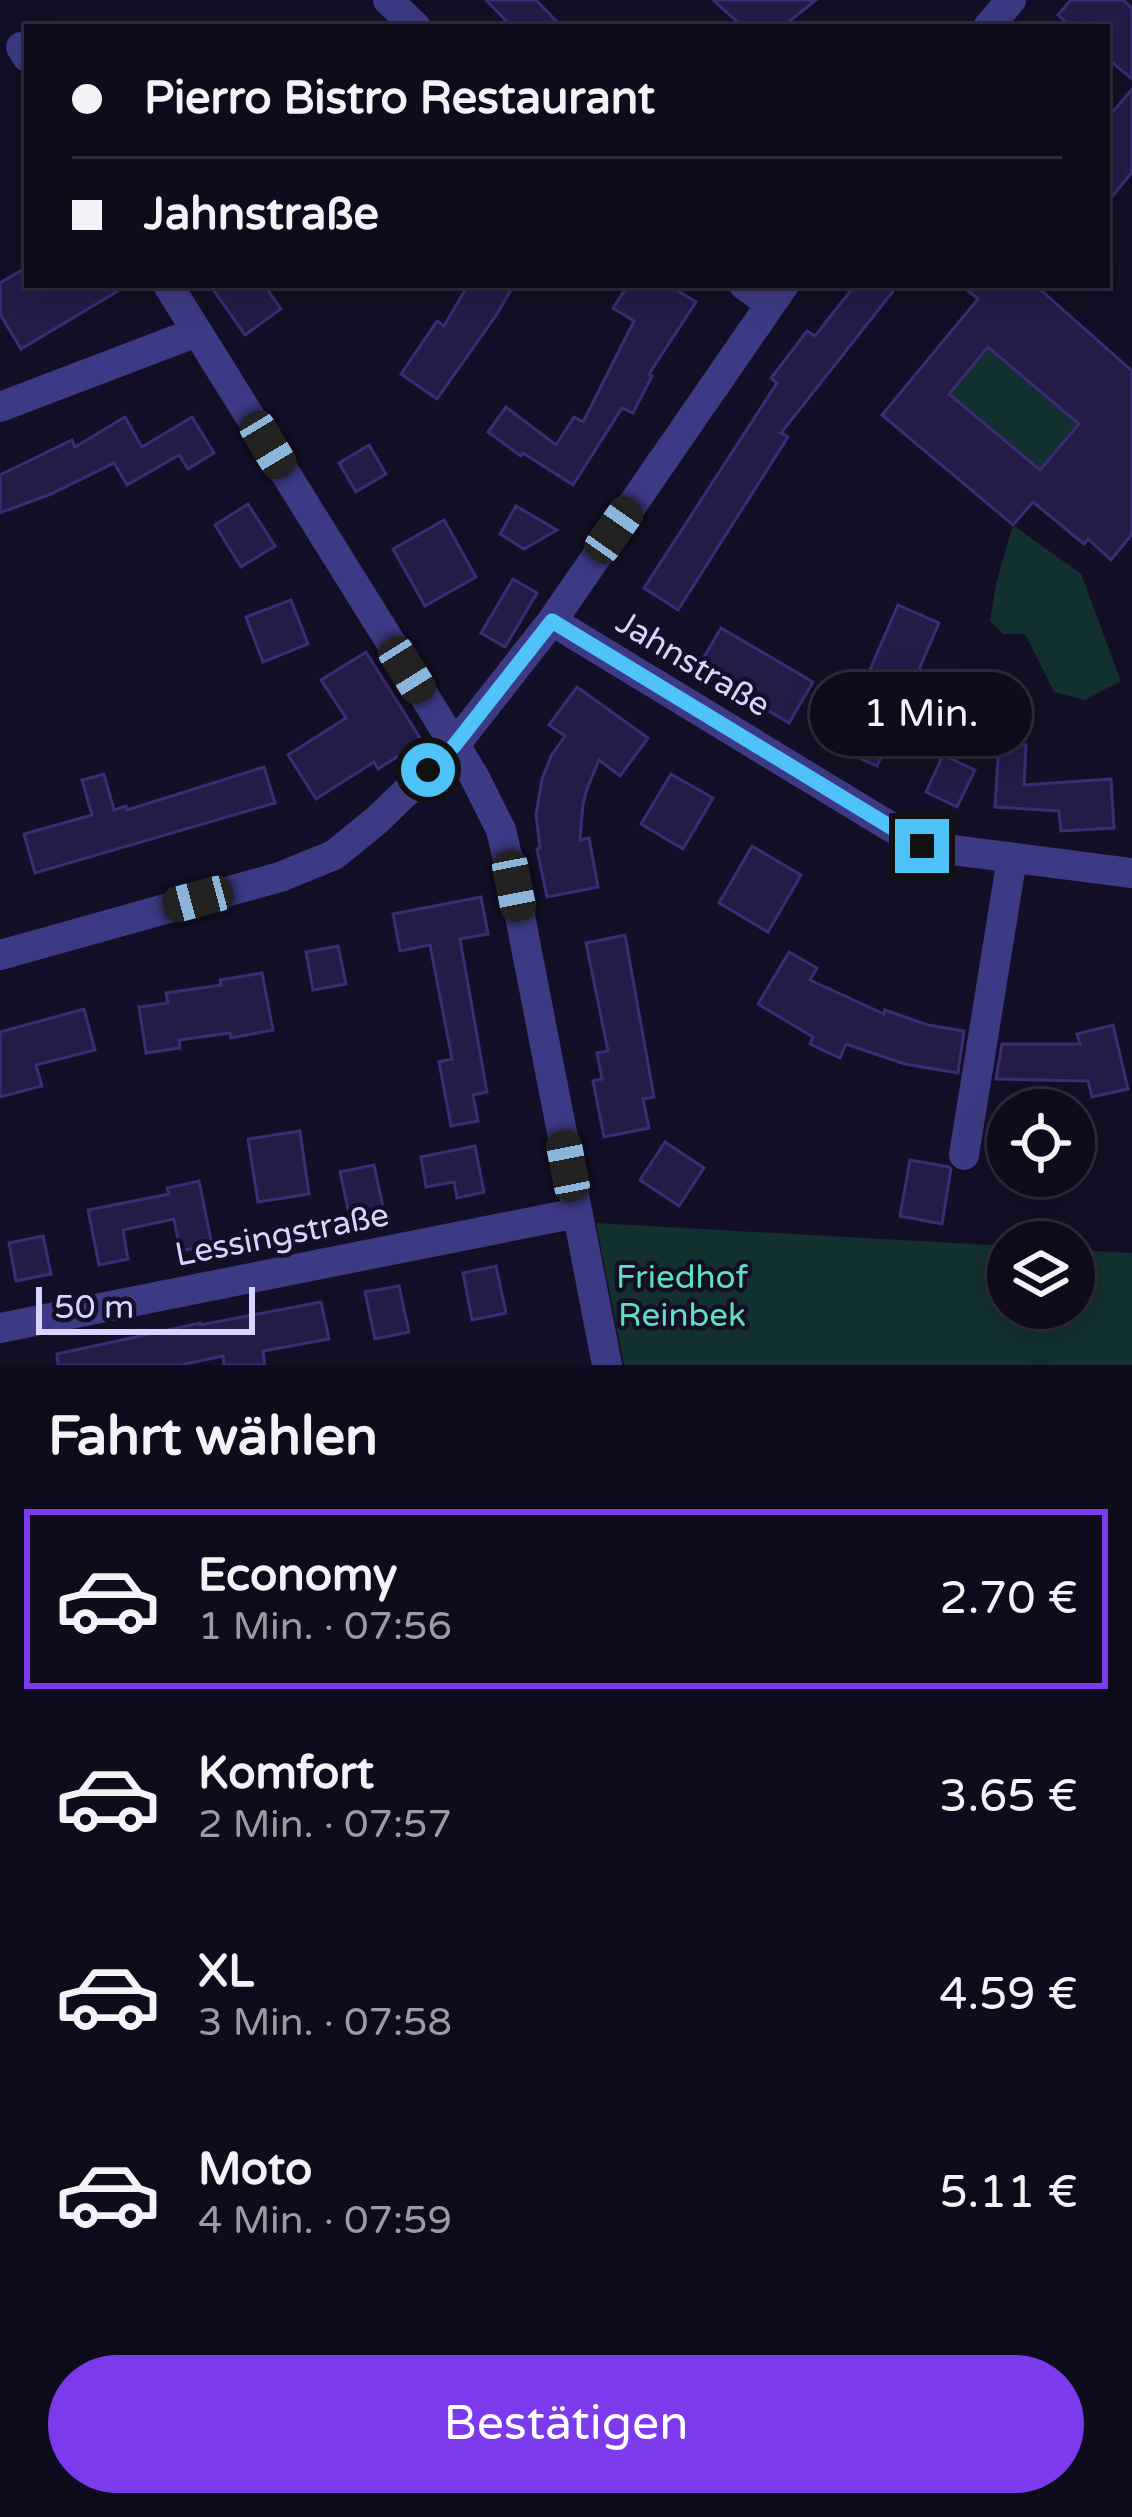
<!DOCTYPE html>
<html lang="de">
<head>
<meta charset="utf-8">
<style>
  body { margin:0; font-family:"Varela Round",sans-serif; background:#171425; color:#f1f3f6; height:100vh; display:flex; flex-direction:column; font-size:45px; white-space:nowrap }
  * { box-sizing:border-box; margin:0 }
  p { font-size:39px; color:#9b9ba3 }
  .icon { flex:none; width:66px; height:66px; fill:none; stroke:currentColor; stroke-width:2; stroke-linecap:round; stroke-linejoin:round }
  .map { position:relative; height:1365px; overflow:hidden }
  .details { display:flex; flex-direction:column; background:#0e0b1c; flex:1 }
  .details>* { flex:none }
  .top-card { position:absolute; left:24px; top:24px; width:1086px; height:264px; border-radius:0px; box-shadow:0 6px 30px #0003,0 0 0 3px #2e2b3b; display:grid; align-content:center; height:264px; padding:0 48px; background:#0e0b1c }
  .fabs { position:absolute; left:987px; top:1089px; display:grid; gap:24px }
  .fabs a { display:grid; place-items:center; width:108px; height:108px; border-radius:50%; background:#0e0b1c; box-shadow:0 6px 30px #0003,0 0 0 3px #2e2b3b; font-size:60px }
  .scale { position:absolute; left:36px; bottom:30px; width:219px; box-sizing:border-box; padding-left:12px; border:6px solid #d9d4ff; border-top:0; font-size:33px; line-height:42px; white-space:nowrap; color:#d9d4ff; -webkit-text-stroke:9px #130f26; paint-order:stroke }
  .end { position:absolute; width:54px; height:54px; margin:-27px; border:15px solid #4fc3f7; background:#111; box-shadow:0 0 0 6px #111 }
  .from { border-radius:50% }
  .bubble { position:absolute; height:84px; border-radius:42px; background:#0e0b1c; box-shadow:0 6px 30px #0003,0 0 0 3px #2e2b3b; font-size:39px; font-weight:600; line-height:84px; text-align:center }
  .car { position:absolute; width:36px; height:72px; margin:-36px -18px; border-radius:15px; box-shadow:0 0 9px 3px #0007; background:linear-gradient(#222 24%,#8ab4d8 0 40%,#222 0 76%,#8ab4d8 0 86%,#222 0) }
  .top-card b { display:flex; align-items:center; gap:42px; height:114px; font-size:45px }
  .top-card b+b { border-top:3px solid #2e2b3b }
  .top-card i { width:30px; height:30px; background:#f1f3f6 }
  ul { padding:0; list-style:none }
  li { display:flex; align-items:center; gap:36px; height:180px; margin:0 24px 18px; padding:0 24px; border:6px solid transparent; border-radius:0px }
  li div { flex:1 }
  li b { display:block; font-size:45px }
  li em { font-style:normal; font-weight:600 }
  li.on { border-color:#7c3aed }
  li>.icon { width:108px; height:108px; stroke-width:1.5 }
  h2 { padding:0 48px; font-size:54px; line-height:144px }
  .cta { display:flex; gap:24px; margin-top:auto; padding:24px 48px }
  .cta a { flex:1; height:138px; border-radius:72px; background:#7c3aed; color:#fff; font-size:48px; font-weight:600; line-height:138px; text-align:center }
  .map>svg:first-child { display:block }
  .green { fill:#12302f }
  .building { fill:#241b47; stroke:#3b2d73; stroke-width:3; fill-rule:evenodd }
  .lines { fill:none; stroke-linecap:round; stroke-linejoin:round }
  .minor { stroke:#3d3a85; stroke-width:30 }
  .route { stroke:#4fc3f7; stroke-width:15 }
  .labels { text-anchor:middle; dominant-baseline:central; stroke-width:9; stroke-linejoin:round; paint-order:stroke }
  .street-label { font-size:33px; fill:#d9d4ff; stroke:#130f26 }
  .park-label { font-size:33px; fill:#5fe0c0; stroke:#130f26 }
</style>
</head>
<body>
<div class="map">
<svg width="1132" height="1365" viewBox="0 0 1132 1365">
  <rect width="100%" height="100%" fill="#130f26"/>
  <!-- green -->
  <g class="green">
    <polygon points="988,347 1079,424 1040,470 949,394"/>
    <polygon points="1013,525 1081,574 1121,681 1084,700 1054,692 1025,634 1003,634 990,621 996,584"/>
    <polygon points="596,1223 1008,1246 1008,1308 1074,1308 1074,1250 1132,1253 1132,1365 624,1365"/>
  </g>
  <!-- building -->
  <g class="building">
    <polygon points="486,0 536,0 562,27 512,27"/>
    <polygon points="713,0 816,0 782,27 743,27"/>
    <polygon points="1071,0 1123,0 1132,8 1132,79 1107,58 1107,27 1071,27 1058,15"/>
    <polygon points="1132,89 1132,172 1107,203 1107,119"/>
    <polygon points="22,270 27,278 27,285 128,285 21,349 0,314 0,283"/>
    <polygon points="210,285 264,285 281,309 245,335"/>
    <polygon points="468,285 514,285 497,314 437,399 401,374 437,321 444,326"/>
    <polygon points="628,285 668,285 696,302 649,374 652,376 633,413 622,408 573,485 523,453 521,456 488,432 506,407 556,445 574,417 583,422 634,321 613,308"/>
    <polygon points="855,285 898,285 781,433 788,437 678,610 644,588 777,383 771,378 807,331 815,336"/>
    <path d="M961,285H1035L1132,371V534L1111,560L1088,539L1084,544L1033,502L1013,525L882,415L978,299ZM988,347L1079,424L1040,470L949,394Z"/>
    <polygon points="125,417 142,447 192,417 214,453 188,469 179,455 127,485 114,463 51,494 0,513 0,475 72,440 75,447"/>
    <polygon points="369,445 386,474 356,492 339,463"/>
    <polygon points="248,504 275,546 241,567 215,525"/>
    <polygon points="516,506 557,530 524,549 500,534"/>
    <polygon points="444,520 476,577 425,606 393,549"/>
    <polygon points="513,579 537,593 505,647 481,633"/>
    <polygon points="291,600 308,644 263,662 246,617"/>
    <polygon points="898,605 939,623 877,766 836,748"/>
    <polygon points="721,628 813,682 789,723 723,684 726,679 701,662"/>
    <polygon points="366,652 422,741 378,769 374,762 316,799 288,755 346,718 321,680"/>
    <polygon points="577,687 648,738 620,776 599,760 587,789 583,804 580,840 589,838 598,887 547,897 537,849 540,848 536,815 542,779 551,756 565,736 549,725"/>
    <polygon points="999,743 1026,745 1024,785 1111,779 1114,828 1061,831 1059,811 995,807"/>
    <polygon points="943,755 975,770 957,807 926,792"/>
    <polygon points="264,767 275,803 35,873 24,834 92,815 82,780 104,774 114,810 126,806 127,810"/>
    <polygon points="671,774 713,798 683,849 641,824"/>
    <polygon points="752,846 801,875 768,932 719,903"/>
    <polygon points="481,897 488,934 460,939 487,1092 473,1095 478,1121 451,1126 439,1062 452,1059 430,945 400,951 393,914"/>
    <polygon points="625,935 654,1097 643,1099 649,1128 604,1137 593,1081 602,1079 597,1053 608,1051 586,943"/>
    <polygon points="338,946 346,984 313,990 306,952"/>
    <polygon points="789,952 817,968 810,980 884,1014 885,1010 928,1025 964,1031 958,1073 905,1064 846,1044 840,1058 810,1044 813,1037 758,1004"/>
    <polygon points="262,973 273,1030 231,1038 230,1033 179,1040 180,1048 146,1053 139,1007 168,1003 166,993 221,985 220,980"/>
    <polygon points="84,1009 95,1050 36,1065 42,1086 0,1097 0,1032"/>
    <polygon points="1113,1025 1128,1089 1092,1097 1088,1081 996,1079 1002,1044 1080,1044 1077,1034"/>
    <polygon points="300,1131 309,1194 258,1202 248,1139"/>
    <polygon points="665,1142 704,1168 679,1206 640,1180"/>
    <polygon points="475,1146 484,1192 457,1198 454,1182 426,1187 421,1157"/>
    <polygon points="910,1160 949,1167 951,1169 942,1224 900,1216"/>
    <polygon points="374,1165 384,1212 350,1219 340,1172"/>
    <polygon points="199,1181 212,1245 180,1251 174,1219 123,1230 128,1259 99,1265 88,1210 169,1194 167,1188"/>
    <polygon points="43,1236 51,1274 16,1281 9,1243"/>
    <polygon points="496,1266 506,1313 472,1320 463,1273"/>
    <polygon points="399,1286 409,1332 375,1339 365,1292"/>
    <polygon points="321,1302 329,1339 263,1351 265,1365 224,1365 223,1356 180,1365 58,1365 57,1354 200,1323 200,1325"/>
  </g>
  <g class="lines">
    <!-- minor -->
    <g class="minor">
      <polyline points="388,0 416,27"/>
      <polyline points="988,27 1011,0"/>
      <polyline points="21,47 27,57"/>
      <polyline points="168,285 474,776 501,830 514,885 607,1365"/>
      <polyline points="744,285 770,304"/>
      <polyline points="0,407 197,332"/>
      <polyline points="552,621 922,846 1132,873"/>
      <polyline points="0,955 280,877 334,855 377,820 454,746 552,621 784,285"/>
      <polyline points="964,1155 1012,858"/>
      <polyline points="0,1328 577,1213"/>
    </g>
  </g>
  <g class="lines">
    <!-- route -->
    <polyline class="route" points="428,770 454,746 552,621 922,846"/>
  </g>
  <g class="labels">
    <!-- street labels -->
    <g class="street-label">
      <text transform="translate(693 664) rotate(31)">Jahnstraße</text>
      <text transform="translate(282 1235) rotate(-11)">Lessingstraße</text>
    </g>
    <!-- park labels -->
    <g class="park-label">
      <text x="682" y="1277">Friedhof<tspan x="682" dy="38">Reinbek</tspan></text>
    </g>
  </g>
</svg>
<div class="fabs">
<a><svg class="icon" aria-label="locate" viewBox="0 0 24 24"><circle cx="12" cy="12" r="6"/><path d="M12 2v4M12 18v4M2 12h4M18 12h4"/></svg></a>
<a><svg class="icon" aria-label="layers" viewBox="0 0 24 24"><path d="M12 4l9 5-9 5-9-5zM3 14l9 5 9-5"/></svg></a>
</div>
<div class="scale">50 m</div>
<i class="end from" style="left:428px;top:770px"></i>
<i class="end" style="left:922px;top:846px"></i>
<div class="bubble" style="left:810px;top:672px;width:222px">1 Min.</div>
<i class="car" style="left:268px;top:445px;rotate:149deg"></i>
<i class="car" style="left:614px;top:530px;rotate:35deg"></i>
<i class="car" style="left:407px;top:670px;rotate:148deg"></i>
<i class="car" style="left:514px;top:886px;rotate:169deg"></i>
<i class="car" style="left:198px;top:899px;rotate:255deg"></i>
<i class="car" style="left:568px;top:1166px;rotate:349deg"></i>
<div class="top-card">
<b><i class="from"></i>Pierro Bistro Restaurant</b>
<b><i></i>Jahnstraße</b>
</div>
</div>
<section class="details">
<h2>Fahrt wählen</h2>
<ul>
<li class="on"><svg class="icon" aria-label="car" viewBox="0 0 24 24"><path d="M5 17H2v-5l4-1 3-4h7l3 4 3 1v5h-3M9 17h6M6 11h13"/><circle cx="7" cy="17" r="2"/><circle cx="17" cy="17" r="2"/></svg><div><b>Economy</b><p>1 Min. · 07:56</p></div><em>2.70 €</em></li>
<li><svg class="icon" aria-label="car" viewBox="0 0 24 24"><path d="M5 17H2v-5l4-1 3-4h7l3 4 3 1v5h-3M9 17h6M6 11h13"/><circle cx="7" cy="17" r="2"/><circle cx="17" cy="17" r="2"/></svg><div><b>Komfort</b><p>2 Min. · 07:57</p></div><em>3.65 €</em></li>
<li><svg class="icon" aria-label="car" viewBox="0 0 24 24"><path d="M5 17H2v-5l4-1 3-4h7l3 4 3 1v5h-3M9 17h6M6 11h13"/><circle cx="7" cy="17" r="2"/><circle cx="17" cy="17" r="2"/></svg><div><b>XL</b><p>3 Min. · 07:58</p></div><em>4.59 €</em></li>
<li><svg class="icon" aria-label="car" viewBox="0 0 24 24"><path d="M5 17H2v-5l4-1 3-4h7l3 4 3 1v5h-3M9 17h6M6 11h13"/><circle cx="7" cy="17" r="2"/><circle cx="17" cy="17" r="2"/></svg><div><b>Moto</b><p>4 Min. · 07:59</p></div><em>5.11 €</em></li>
</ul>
<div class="cta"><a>Bestätigen</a></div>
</section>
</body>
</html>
